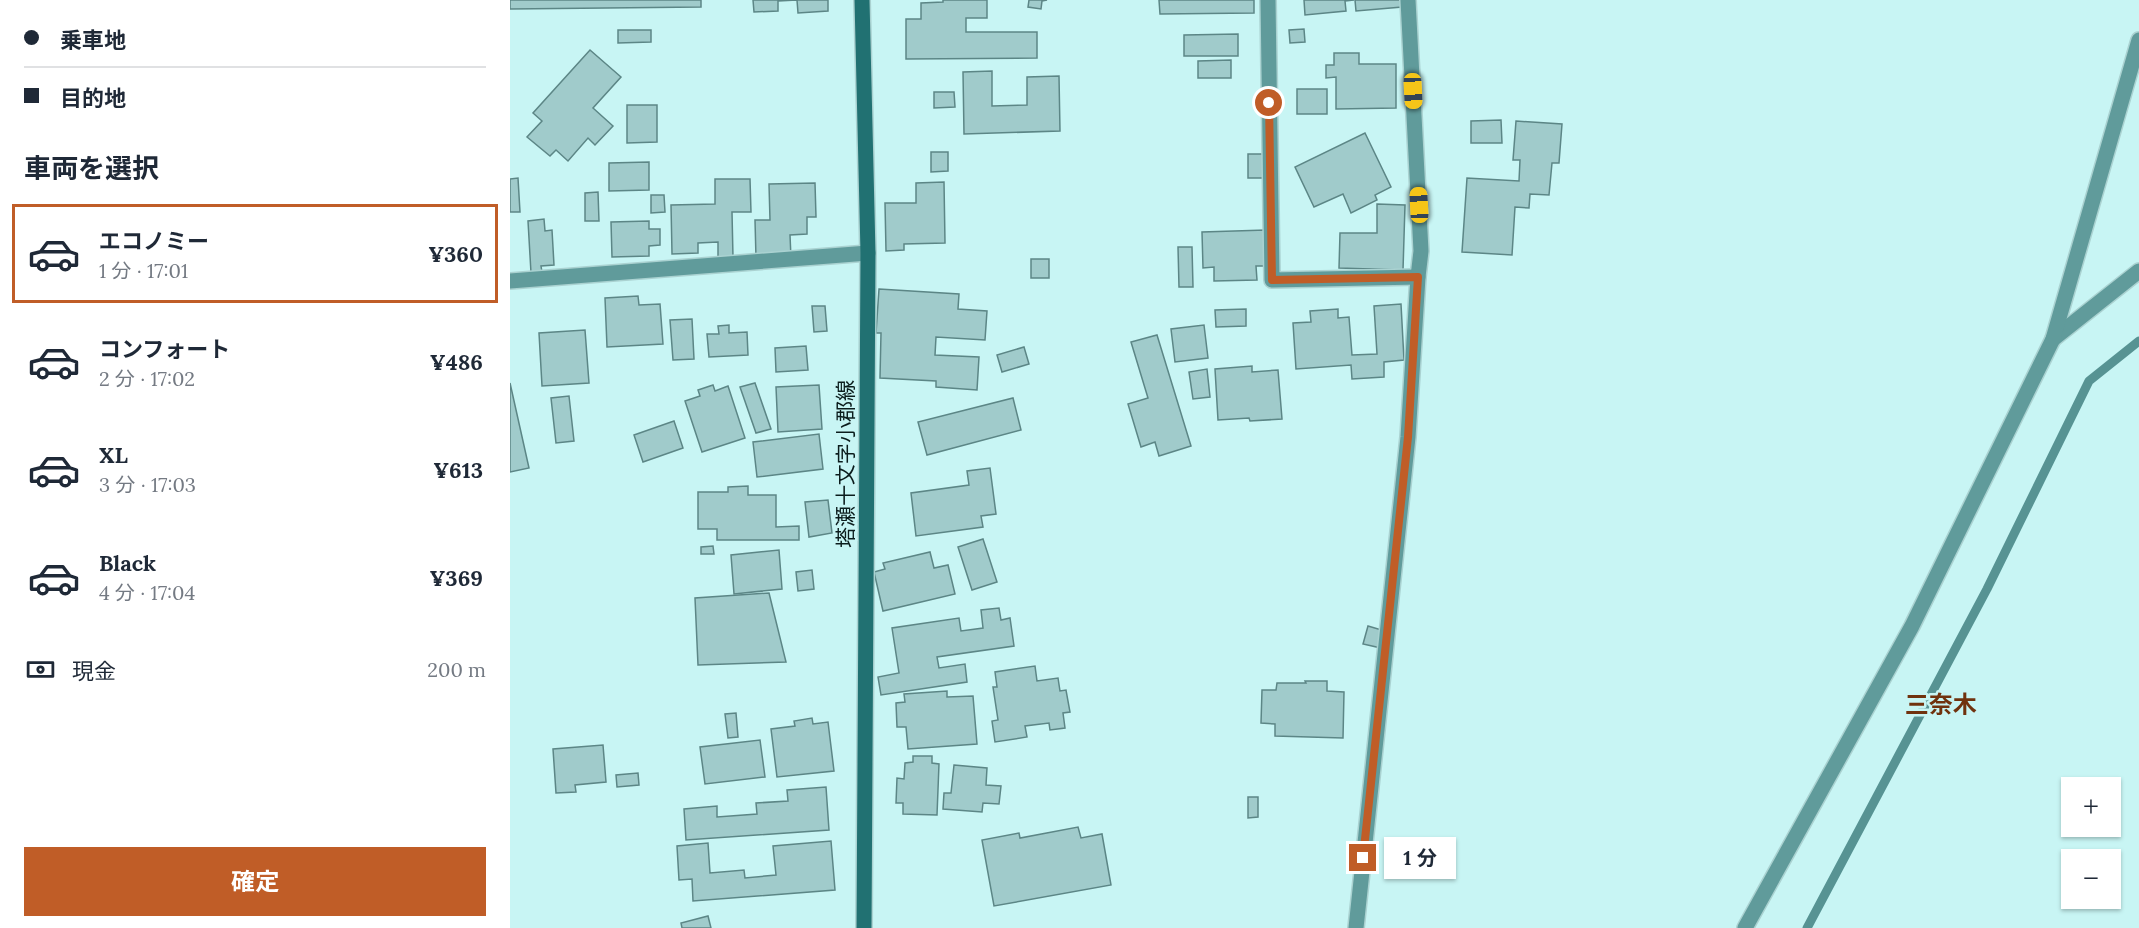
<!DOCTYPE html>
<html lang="ja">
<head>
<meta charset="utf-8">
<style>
  body { margin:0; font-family:Lora,"Noto Sans JP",serif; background:#f2f2f3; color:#1f2937; height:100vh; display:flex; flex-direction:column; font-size:22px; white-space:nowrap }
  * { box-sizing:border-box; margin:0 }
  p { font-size:20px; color:#747a83 }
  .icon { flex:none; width:33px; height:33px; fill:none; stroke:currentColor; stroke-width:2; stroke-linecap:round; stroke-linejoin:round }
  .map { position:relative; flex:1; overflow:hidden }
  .sheet { display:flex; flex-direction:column; background:#fff; width:510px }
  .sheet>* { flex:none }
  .hud { display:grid; align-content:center; height:132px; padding:0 24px; background:#fff }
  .buttons { position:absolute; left:1551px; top:777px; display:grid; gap:12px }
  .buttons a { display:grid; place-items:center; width:60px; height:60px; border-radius:0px; background:#fff; box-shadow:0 2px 4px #0004; font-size:30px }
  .end { position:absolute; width:27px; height:27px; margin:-14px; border:8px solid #c05d27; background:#fff; box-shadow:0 0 0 3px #fff }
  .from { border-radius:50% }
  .bubble { position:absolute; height:42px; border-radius:0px; background:#fff; box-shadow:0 2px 4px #0004; font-size:20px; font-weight:700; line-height:42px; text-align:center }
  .car { position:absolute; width:18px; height:36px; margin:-18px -9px; border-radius:8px; box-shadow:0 0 4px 2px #0007; background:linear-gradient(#f5c518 24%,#345 0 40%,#f5c518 0 76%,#345 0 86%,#f5c518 0) }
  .hud b { display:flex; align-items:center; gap:21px; height:57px; font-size:22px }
  .hud b+b { border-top:2px solid #e0e1e3 }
  .hud i { width:15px; height:15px; background:#1f2937 }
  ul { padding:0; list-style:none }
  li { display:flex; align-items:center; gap:18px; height:99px; margin:0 12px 9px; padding:0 12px; border:3px solid transparent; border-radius:0px }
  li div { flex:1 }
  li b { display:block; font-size:22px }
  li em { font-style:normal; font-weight:700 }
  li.current { border-color:#c05d27 }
  li>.icon { width:54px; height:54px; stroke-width:1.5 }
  h2 { padding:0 24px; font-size:27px; line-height:72px }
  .pay { display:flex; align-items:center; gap:15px; height:66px; padding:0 24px; font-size:22px }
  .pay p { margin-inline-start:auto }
  .cta { display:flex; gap:12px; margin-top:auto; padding:12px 24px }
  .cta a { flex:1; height:69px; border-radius:0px; background:#c05d27; color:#fff; font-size:24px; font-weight:700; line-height:69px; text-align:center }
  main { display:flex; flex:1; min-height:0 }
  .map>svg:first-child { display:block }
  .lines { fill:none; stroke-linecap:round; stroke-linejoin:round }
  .stream { stroke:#579393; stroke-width:9 }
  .building { fill:#a0cbcb; stroke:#5c8686; stroke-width:1.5 }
  .minor-casing { stroke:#aad2d1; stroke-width:18 }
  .secondary-casing { stroke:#aad2d1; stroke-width:18 }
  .minor { stroke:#609b9b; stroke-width:15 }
  .secondary { stroke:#217172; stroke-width:15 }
  .route { stroke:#c05d27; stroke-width:8 }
  .labels { text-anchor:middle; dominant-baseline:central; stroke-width:5; stroke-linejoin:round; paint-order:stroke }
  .street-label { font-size:21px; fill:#0b1c1c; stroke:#c8f5f4 }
  .quarter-label { font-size:24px; font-weight:bold; fill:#70320e; stroke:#c8f5f4 }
</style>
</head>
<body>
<main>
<section class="sheet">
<div class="hud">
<b><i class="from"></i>乗車地</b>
<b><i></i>目的地</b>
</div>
<h2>車両を選択</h2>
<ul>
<li class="current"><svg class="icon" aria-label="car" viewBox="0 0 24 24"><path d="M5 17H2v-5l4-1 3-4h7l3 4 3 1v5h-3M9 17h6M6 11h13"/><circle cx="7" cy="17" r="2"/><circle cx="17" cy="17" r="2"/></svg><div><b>エコノミー</b><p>1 分 · 17:01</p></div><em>¥360</em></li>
<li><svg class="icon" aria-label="car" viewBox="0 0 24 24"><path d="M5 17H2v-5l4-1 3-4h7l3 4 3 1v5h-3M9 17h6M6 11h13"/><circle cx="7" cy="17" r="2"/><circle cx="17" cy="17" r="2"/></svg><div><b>コンフォート</b><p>2 分 · 17:02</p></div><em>¥486</em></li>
<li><svg class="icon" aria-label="car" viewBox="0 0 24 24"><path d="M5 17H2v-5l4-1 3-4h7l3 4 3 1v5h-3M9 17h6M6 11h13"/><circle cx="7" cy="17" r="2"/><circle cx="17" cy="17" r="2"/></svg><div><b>XL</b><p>3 分 · 17:03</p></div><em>¥613</em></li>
<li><svg class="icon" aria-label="car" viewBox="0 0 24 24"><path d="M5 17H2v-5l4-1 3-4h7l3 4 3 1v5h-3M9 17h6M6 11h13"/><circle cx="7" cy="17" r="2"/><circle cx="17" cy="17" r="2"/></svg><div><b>Black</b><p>4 分 · 17:04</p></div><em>¥369</em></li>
</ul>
<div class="pay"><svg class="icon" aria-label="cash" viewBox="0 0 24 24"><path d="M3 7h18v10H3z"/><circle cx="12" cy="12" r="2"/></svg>現金<p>200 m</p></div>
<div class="cta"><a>確定</a></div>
</section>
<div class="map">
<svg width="1629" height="928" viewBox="0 0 1629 928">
  <rect width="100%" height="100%" fill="#c8f5f4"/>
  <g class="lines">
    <!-- stream -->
    <polyline class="stream" points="1297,928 1477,589 1579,381 1629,341"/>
  </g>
  <!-- building -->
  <g class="building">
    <polygon points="0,0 191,0 191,7 0,9"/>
    <polygon points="243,0 318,0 318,11 288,13 287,0 268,1 268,11 244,12"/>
    <polygon points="433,0 477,0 477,18 456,18 456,32 527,32 527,58 396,59 396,19 411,19 411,3 433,2"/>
    <polygon points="519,0 537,0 532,1 531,9 518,7"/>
    <polygon points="649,0 744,0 744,13 650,14"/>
    <polygon points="794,0 844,0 835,1 836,11 795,15"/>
    <polygon points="845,0 892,0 892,7 846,11"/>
    <polygon points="794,29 795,42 780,43 779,30"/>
    <polygon points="108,30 141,30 141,42 108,43"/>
    <polygon points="728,34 728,56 674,56 674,35"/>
    <polygon points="80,50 111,77 83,108 103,126 85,145 78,138 58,161 46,150 40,156 17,137 32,121 23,113"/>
    <polygon points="824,53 849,53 849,64 886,64 886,108 826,109 826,77 816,78 816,65 824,65"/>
    <polygon points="721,60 721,78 688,78 688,61"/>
    <polygon points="482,71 482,106 517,105 517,77 549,76 550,131 454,134 453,72"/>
    <rect x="787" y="89" width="30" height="25"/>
    <polygon points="424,92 444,92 445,107 424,108"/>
    <polygon points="117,105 147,105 147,142 117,143"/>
    <polygon points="991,120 992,143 961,143 961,121"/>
    <polygon points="1006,121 1052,124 1049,163 1042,163 1039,195 1020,194 1019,208 1005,207 1002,255 952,252 957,178 1009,181 1010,160 1003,160"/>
    <polygon points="855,133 881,187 865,195 867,200 841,213 833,194 804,207 785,167"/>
    <polygon points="421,152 438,152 438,171 421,172"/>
    <polygon points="738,154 756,154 757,178 738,178"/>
    <polygon points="139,162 139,190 99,191 99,163"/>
    <polygon points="8,178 10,212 0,212 0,179"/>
    <polygon points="205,179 240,179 241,212 222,212 223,257 208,257 208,242 188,243 188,253 162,254 161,205 205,204"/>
    <polygon points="434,182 435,243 394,244 394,250 376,251 375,203 406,203 406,183"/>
    <polygon points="305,183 306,217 297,217 297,234 280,235 281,258 246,258 245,220 260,220 259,184"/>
    <polygon points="88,192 89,221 75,221 75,193"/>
    <polygon points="141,195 154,195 155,212 141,213"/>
    <polygon points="867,204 895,205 893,270 829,268 830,233 867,233"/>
    <polygon points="34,219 35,231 42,230 44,265 31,266 32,272 21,273 18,221"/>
    <polygon points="139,221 139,229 150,229 150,245 139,246 139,256 102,257 101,222"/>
    <polygon points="756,230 757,266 746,266 747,280 704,281 704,267 693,268 692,232"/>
    <polygon points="668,247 682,247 683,287 669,287"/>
    <rect x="521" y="259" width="18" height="19"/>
    <polygon points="369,289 449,294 448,309 477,311 475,340 426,337 425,355 469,357 467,390 426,387 426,381 370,378 371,333 366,333"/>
    <polygon points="128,296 129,305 150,304 153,344 97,347 95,298"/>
    <polygon points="891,304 894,360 874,362 874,377 842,379 841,365 786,369 783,323 801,322 800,311 828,309 828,318 839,317 842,355 867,354 864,306"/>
    <polygon points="302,306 315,306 317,331 304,332"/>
    <polygon points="736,309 736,326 706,327 705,310"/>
    <polygon points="182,319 184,359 163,360 160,320"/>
    <polygon points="219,325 219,333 237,332 238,355 199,357 197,334 209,334 208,326"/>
    <polygon points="694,325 698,358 665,362 661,329"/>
    <polygon points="75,330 79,383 32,386 29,333"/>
    <polygon points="647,335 681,446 649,456 645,442 631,447 618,404 638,398 621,342"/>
    <polygon points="296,346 298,370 266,372 265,348"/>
    <polygon points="514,347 519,364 492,372 487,355"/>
    <polygon points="742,366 742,372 768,370 772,419 740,421 739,418 708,420 705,369"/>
    <polygon points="697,369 700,397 683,399 679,372"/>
    <polygon points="0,383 19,468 0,472"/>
    <polygon points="245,383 261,429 246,433 230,387"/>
    <polygon points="203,385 205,391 218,386 235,438 192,452 175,401 190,396 188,390"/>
    <polygon points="309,385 312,429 268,432 266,387"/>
    <polygon points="59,396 64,441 46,443 41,398"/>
    <polygon points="503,398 511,430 417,455 408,422"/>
    <polygon points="164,421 173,448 133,462 124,435"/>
    <polygon points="309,434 313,469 247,477 243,442"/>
    <polygon points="480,468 486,514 471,516 473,527 406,536 401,493 459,485 457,471"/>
    <polygon points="238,486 238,495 266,495 266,527 289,526 289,540 207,540 207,529 188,529 188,492 218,492 218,487"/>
    <polygon points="318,500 322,533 299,537 295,502"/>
    <polygon points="473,539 487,582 462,590 448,547"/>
    <polygon points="203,546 204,554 191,554 191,547"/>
    <polygon points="269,550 272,589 224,594 221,555"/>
    <polygon points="420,552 424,568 438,565 445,594 373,611 364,572 375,569 373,563"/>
    <polygon points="302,570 304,589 288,591 286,572"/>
    <polygon points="259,593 276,662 188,665 185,598"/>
    <polygon points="489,608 491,620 500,618 504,646 427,657 429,668 455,664 457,682 371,695 368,677 389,673 382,628 449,618 451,631 473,628 471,610"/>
    <polygon points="858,626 875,631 871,648 853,644"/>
    <polygon points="525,666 527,681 548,678 550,691 556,690 560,712 553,713 555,728 540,730 539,723 515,726 517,737 485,742 482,721 488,720 483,687 487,687 485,672"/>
    <polygon points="795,681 817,681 817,691 834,692 833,738 765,736 765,724 751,723 752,690 766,690 767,683 796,683"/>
    <polygon points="437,691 437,697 463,696 467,744 398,749 396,727 387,727 386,703 395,702 394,694"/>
    <polygon points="226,713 228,737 218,738 215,714"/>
    <polygon points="302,718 303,724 318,722 324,771 267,777 261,729 285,726 284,721"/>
    <polygon points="250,740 255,777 195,784 190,747"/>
    <polygon points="93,745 96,782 65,785 66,792 46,793 43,749"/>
    <polygon points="403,756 422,756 422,763 429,764 427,815 393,814 393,803 386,803 387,778 394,779 395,763 403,762"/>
    <polygon points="444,765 477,768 476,785 491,786 489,804 473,803 472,812 433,809 434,793 441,793"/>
    <polygon points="128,773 129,785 107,787 106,775"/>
    <polygon points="316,787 319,830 176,840 174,809 207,806 207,817 247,814 246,803 278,801 277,790"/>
    <polygon points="738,797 748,797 748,817 738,818"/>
    <polygon points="568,827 571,838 592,834 601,885 484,906 472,840 509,833 510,838"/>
    <polygon points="321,841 325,890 183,901 182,879 169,880 167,846 198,843 200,873 234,870 235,878 266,875 263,846"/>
    <polygon points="198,916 201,928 172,928 171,923"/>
  </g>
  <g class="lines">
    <!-- minor casing -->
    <g class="minor-casing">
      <g id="minor">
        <polyline points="758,0 762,280 908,277"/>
        <polyline points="0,281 358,253"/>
        <polyline points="1543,339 1629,271"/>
        <polyline points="846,928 898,437 908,277 911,251 898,0"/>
        <polyline points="1235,928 1402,626 1543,339 1629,40"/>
      </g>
    </g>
    <!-- secondary casing -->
    <g class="secondary-casing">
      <polyline id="secondary" points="352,0 358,253 354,928"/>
    </g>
    <!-- minor -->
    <use href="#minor" class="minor"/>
    <!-- secondary -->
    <use href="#secondary" class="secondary"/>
  </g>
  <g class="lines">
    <!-- route -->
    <polyline class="route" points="759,103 762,280 908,277 898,437 853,858"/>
  </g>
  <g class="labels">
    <!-- street labels -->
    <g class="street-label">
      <text transform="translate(335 464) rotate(-90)">塔瀬十文字小郡線</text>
    </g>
    <!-- quarter labels -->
    <g class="quarter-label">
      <text x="1431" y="704">三奈木</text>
    </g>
  </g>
</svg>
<div class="buttons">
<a>+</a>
<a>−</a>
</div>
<i class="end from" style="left:759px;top:103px"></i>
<i class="end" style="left:853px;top:858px"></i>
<div class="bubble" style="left:874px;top:837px;width:72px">1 分</div>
<i class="car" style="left:903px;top:91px;rotate:177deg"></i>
<i class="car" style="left:909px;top:205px;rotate:357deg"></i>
</div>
</main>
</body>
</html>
